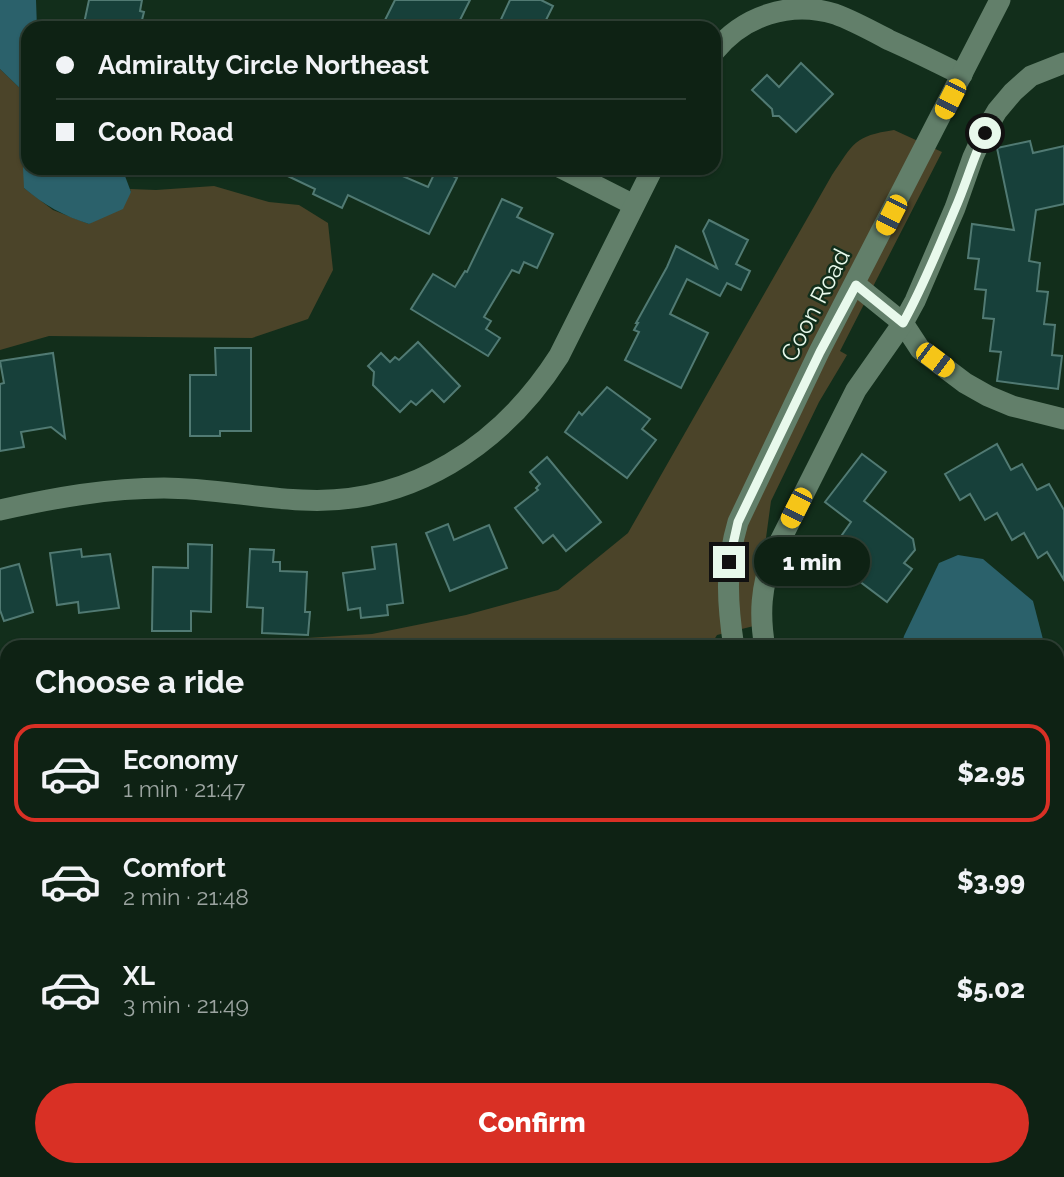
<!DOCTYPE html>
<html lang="en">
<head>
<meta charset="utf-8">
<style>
  body { margin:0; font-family:Raleway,sans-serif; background:#1c2f22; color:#f1f3f6; height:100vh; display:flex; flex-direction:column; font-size:26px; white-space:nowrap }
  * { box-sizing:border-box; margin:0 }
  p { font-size:23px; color:#9ba4a0 }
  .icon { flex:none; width:38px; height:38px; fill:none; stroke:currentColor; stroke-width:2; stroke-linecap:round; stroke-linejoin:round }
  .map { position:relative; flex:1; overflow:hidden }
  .details { position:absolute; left:0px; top:640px; width:1064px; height:537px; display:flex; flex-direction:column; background:#0e2214; border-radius:21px 21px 0 0; box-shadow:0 2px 5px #0004,0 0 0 2px #2e3f34 }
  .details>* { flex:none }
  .hud { position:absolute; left:21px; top:21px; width:700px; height:154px; border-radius:21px; box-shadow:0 2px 5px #0004,0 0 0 2px #2e3f34; display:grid; align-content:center; height:154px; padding:0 35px; background:#0e2214 }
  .end { position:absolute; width:32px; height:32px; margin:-16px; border:9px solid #e8f9ec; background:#111; box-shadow:0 0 0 4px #111 }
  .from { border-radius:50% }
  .bubble { position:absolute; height:49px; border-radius:24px; background:#0e2214; box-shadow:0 2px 5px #0004,0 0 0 2px #2e3f34; font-size:23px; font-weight:800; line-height:49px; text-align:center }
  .car { position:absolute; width:21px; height:42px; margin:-21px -10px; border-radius:9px; box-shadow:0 0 5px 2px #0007; background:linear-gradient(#f5c518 24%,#345 0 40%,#f5c518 0 76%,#345 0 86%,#f5c518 0) }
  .hud b { display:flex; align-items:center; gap:24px; height:66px; font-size:26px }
  .hud b+b { border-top:2px solid #2e3f34 }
  .hud i { width:18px; height:18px; background:#f1f3f6 }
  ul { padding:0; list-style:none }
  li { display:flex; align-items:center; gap:21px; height:98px; margin:0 14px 10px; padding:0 21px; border:4px solid transparent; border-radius:21px }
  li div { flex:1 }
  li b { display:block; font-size:26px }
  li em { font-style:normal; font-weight:800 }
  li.on { border-color:#d93025 }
  li>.icon { width:63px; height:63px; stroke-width:1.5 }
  h2 { padding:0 35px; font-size:32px; line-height:84px }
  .action { display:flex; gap:14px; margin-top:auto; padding:14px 35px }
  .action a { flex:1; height:80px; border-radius:42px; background:#d93025; color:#fff; font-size:28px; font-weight:800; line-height:80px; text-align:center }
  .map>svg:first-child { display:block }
  .green { fill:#4b4429 }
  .water { fill:#2b616b }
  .building { fill:#17403a; stroke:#517a73; stroke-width:2 }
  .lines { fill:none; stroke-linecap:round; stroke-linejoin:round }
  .street { stroke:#627f6a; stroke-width:21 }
  .route { stroke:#e8f9ec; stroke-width:9 }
  .labels { text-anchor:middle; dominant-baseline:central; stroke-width:5; stroke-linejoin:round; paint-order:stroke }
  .street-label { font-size:24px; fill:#e8f9ec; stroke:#122e1b }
</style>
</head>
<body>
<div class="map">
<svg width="1064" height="1177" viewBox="0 0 1064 1177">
  <rect width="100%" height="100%" fill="#122e1b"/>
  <!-- green -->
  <g class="green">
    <path d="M0,69L28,96C28,127 25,157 24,188L53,210L89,224L131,192L130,189L156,190L214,186L269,202L299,205L328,223L333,270L308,319L252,338L49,336L0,350Z"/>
    <path d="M894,130L942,152L840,351L847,355L819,402L771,501L754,626L717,635L709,648H98L158,638L273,640L372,634L466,615L558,590L628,533L832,175C854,143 854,136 894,130Z"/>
    <polygon points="7,669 7,780 0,786 0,672"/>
  </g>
  <!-- water -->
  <g class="water">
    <polygon points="0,0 36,0 37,28 28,28 28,96 0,69"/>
    <path d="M28,144V168H122L131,192L123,209L89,224C64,216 44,205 24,188L23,168Z"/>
    <polygon points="958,555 983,559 1033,601 1045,647 901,647 904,636 939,563"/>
    <polygon points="7,780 7,838 0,842 0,786"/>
    <polygon points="984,1171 1039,1171 1040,1177 985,1177"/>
  </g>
  <!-- building -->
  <g class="building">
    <polygon points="89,0 142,0 140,11 144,12 140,28 83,28"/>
    <polygon points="395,0 470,0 456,28 434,28 421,21 417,28 401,28 385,20"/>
    <polygon points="510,0 541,0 553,6 542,28 497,28"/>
    <polygon points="801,63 833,94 796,132 779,116 773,116 772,109 752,90 767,75 779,87"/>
    <polygon points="1030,141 1033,153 1064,146 1064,204 1036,210 1029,261 1040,263 1037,291 1048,292 1044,324 1055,325 1052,355 1062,356 1058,389 997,381 1001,352 990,351 994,319 983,318 986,290 975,289 979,259 968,258 972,224 1014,230 997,148"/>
    <polygon points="271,168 384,168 428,187 437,168 457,178 429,234 348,195 342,208 313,194 315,189"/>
    <polygon points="502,199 522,208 517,217 553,234 537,268 524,262 519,273 512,270 484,317 491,321 486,329 500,338 488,356 411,309 433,274 455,287 465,271 467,272"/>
    <polygon points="709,220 748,240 736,264 750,271 741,290 727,283 720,296 687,279 670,314 708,333 681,388 625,360 639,332 634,330 638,323 636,323 667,267 676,246 717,268 703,231"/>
    <polygon points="418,342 460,386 444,402 432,390 416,405 411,401 400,412 373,385 374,372 368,366 381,353 390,362 395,357 399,360"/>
    <polygon points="215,348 251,348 251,431 220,431 220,436 190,436 190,375 216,375"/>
    <polygon points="53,353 65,438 51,427 21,432 24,447 0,451 0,384 4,383 0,361"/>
    <polygon points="607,387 650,419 642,429 656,440 627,478 565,432 579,412 582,415"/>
    <polygon points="997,444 1011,470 1022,464 1037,490 1049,484 1064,510 1064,580 1047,552 1038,558 1024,533 1012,540 997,513 985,520 970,494 960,500 945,474"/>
    <polygon points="862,454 886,472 864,501 913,539 915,550 904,563 912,569 887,602 843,569 837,577 820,564 825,557 823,544 837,542 851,522 825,502"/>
    <polygon points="547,457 601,522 566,551 553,535 543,543 515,508 538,490 536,488 540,484 530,472"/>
    <polygon points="448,524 454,540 489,525 507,568 450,591 426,533"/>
    <polygon points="188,544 212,545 211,612 191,611 191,631 152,631 153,567 188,568"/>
    <polygon points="396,544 403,603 387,605 388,615 361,618 360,608 348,610 343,573 375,569 372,547"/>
    <polygon points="81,549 82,557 110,554 119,608 79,613 78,602 57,605 50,553"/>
    <polygon points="250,549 274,550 273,562 280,562 280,571 307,572 305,612 310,612 308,635 262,633 263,608 247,607"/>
    <polygon points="19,564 33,612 4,621 0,610 0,569"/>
  </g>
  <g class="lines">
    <!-- street -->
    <g class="street">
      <path d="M714,52C743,16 790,0 835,14C854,21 872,31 889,40C914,51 938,63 962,75"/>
      <polyline points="561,168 634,205"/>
      <polyline points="856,285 903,323 920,349 965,383 988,396 1012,406 1064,419"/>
      <path d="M0,510C54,498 108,488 164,488C210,488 256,498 302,500C411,506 502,445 559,356L653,168"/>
      <path d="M734,648C727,602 725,566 738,522L819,352L1000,0"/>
      <path d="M765,648C759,614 761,587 773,555L856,390L903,323L915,301L955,208L973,157L984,133L997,111L1013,92L1031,76L1064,63"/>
      <polyline points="7,1047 3,1063 7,1062"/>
      <polyline points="850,1171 851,1177"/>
      <polyline points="742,1177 765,1171"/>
    </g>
  </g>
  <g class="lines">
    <!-- route -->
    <path class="route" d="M729,562L738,522L820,352L856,285L903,323C923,287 939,247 955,209C966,184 973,158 985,133"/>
  </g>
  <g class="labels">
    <!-- street labels -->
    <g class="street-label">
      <text transform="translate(815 305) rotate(-63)">Coon Road</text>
    </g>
  </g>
</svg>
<i class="end from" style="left:985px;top:133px"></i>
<i class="end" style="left:729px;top:562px"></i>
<div class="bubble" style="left:754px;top:537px;width:116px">1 min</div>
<i class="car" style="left:950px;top:99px;rotate:207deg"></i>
<i class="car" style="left:891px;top:215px;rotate:207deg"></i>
<i class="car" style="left:935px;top:360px;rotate:127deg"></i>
<i class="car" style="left:796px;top:508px;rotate:207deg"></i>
<div class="hud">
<b><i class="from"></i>Admiralty Circle Northeast</b>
<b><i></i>Coon Road</b>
</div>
<section class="details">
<h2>Choose a ride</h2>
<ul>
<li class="on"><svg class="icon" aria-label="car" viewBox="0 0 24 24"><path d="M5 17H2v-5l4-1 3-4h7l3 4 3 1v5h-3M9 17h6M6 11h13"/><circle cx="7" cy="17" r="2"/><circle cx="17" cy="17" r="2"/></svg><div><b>Economy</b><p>1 min · 21:47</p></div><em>$2.95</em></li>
<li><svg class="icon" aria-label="car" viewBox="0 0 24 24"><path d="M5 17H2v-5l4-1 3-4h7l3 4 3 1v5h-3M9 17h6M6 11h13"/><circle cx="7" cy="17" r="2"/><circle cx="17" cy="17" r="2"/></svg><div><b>Comfort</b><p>2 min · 21:48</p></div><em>$3.99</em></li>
<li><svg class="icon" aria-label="car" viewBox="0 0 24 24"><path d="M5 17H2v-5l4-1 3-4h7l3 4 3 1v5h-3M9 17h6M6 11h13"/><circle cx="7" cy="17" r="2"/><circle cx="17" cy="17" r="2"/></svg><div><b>XL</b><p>3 min · 21:49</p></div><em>$5.02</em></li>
</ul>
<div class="action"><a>Confirm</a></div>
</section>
</div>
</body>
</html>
